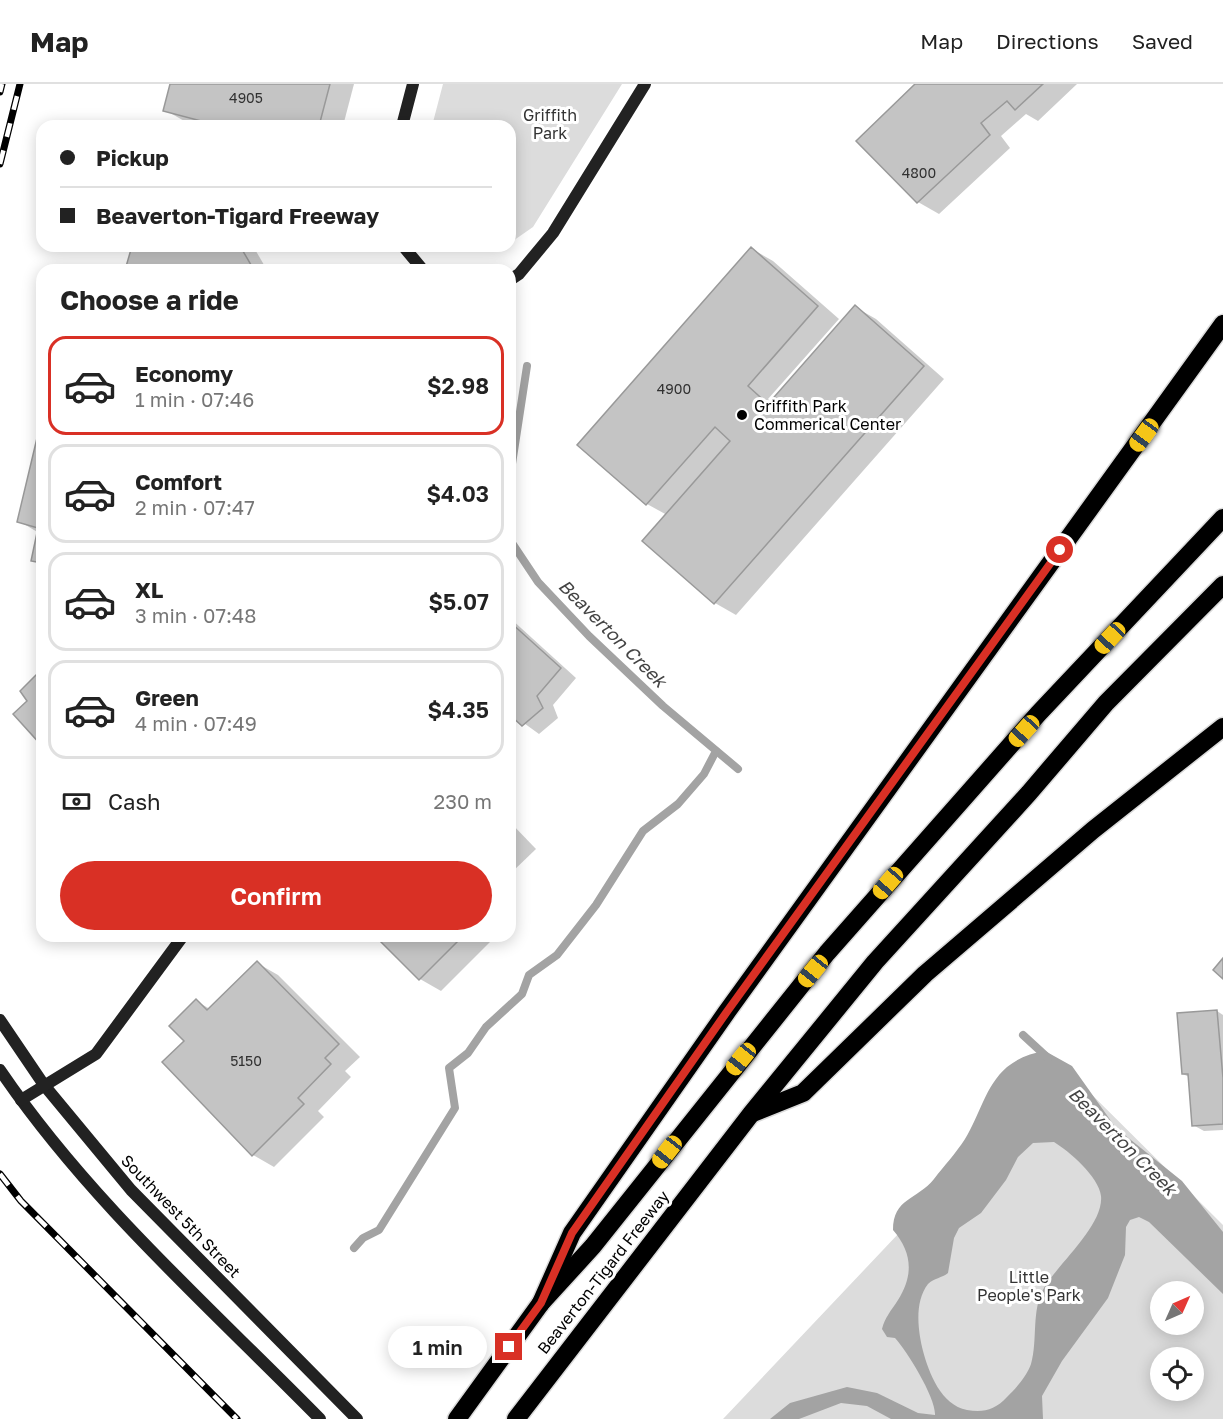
<!DOCTYPE html>
<html lang="en">
<head>
<meta charset="utf-8">
<style>
  body { margin:0; font-family:"Golos Text",sans-serif; background:#f6f6f6; color:#222; height:100vh; display:flex; flex-direction:column; font-size:22px; white-space:nowrap }
  * { box-sizing:border-box; margin:0 }
  p { font-size:20px; color:#767676 }
  .icon { flex:none; width:33px; height:33px; fill:none; stroke:currentColor; stroke-width:2; stroke-linecap:round; stroke-linejoin:round }
  .map { position:relative; flex:1; overflow:hidden }
  .sheet { position:absolute; left:36px; top:180px; width:480px; height:678px; display:flex; flex-direction:column; background:#fff; border-radius:18px; box-shadow:0 3px 15px #0003 }
  .sheet>* { flex:none }
  .hud { position:absolute; left:36px; top:36px; width:480px; height:132px; border-radius:18px; box-shadow:0 3px 15px #0003; display:grid; align-content:center; height:132px; padding:0 24px; background:#fff }
  .needle { width:39px; rotate:45deg }
  .tools { position:absolute; left:1150px; top:1197px; display:grid; gap:12px }
  .tools a { display:grid; place-items:center; width:54px; height:54px; border-radius:50%; background:#fff; box-shadow:0 3px 15px #0003; font-size:30px }
  .end { position:absolute; width:27px; height:27px; margin:-14px; border:8px solid #d93025; background:#fff; box-shadow:0 0 0 3px #fff }
  .from { border-radius:50% }
  .bubble { position:absolute; height:42px; border-radius:21px; background:#fff; box-shadow:0 3px 15px #0003; font-size:20px; font-weight:600; line-height:42px; text-align:center }
  .car { position:absolute; width:18px; height:36px; margin:-18px -9px; border-radius:8px; box-shadow:0 0 4px 2px #0007; background:linear-gradient(#f5c518 24%,#345 0 40%,#f5c518 0 76%,#345 0 86%,#f5c518 0) }
  .hud b { display:flex; align-items:center; gap:21px; height:57px; font-size:22px }
  .hud b+b { border-top:2px solid #e0e0e0 }
  .hud i { width:15px; height:15px; background:#222 }
  ul { padding:0; list-style:none }
  li { display:flex; align-items:center; gap:18px; height:99px; margin:0 12px 9px; padding:0 12px; border:3px solid #e0e0e0; border-radius:18px }
  li div { flex:1 }
  li b { display:block; font-size:22px }
  li em { font-style:normal; font-weight:600 }
  li.active { border-color:#d93025 }
  li>.icon { width:54px; height:54px; stroke-width:1.5 }
  h2 { padding:0 24px; font-size:27px; line-height:72px }
  .pay { display:flex; align-items:center; gap:15px; height:66px; padding:0 24px; font-size:22px }
  .pay p { margin-inline-start:auto }
  .action { display:flex; gap:12px; margin-top:auto; padding:12px 24px }
  .action a { flex:1; height:69px; border-radius:36px; background:#d93025; color:#fff; font-size:24px; font-weight:600; line-height:69px; text-align:center }
  header { display:flex; align-items:center; gap:36px; box-sizing:border-box; height:84px; padding:0 30px; background:#fff; border-bottom:2px solid #e0e0e0 }
  header strong { font-size:28px }
  nav { display:flex; gap:33px; margin-inline-start:auto; font-size:21px }
  .map>svg:first-child { display:block }
  .green { fill:#dcdcdc; fill-rule:evenodd }
  .water { fill:#a3a3a3; fill-rule:evenodd }
  .shadow { fill:#0003 }
  .lines { fill:none; stroke-linecap:round; stroke-linejoin:round }
  .stream { stroke:#a3a3a3; stroke-width:8 }
  .building { fill:#c4c4c4; stroke:#999; stroke-width:1.5 }
  .highway-casing { stroke:#dbdbdb; stroke-width:21 }
  .secondary { stroke:#222; stroke-width:12 }
  .highway { stroke:#000; stroke-width:18 }
  .rail-casing { stroke:#000; stroke-width:7 }
  .rail { stroke:#fff; stroke-width:4.5; stroke-dasharray:14; stroke-linecap:butt }
  .route { stroke:#d93025; stroke-width:8 }
  .poi-dot { fill:#000; stroke:#fff; stroke-width:2 }
  .labels { text-anchor:middle; dominant-baseline:central; stroke-width:6; stroke-linejoin:round; paint-order:stroke }
  .number-label { font-size:14px; fill:#313131 }
  .park-label { font-size:16px; fill:#333; stroke:#fff }
  .poi-label { font-size:16px; fill:#000; stroke:#fff; text-anchor:start }
  .street-label { font-size:16px; fill:#000; stroke:#fff }
  .water-label { font-size:18px; font-style:italic; fill:#444; stroke:#fff }
</style>
</head>
<body>
<header>
<strong>Map</strong>
<nav><a>Map</a><a>Directions</a><a>Saved</a></nav>
</header>
<div class="map">
<svg width="1223" height="1335" viewBox="0 0 1223 1335">
  <rect width="100%" height="100%" fill="#fff"/>
  <!-- green -->
  <g class="green">
    <polygon points="443,0 622,0 533,143 510,159 510,42 432,42"/>
    <path d="M1060,979L1223,1141V1335H723ZM1161,1208H1194V1240H1161ZM1161,1274H1194V1306H1161Z"/>
  </g>
  <!-- water -->
  <path class="water" d="M1045,967L1072,982L1116,1044L1182,1097L1223,1148V1210L1149,1138L1139,1133L1130,1136L1126,1143L1125,1171L1108,1214L1062,1277L1042,1312L1043,1335H891L867,1322L841,1319L799,1335H770L790,1319L847,1303L877,1309L918,1329L935,1331C936,1314 907,1267 895,1254L887,1253L882,1245C885,1233 891,1227 898,1216C914,1191 912,1168 893,1146C893,1114 917,1116 934,1095C944,1082 956,1069 965,1055C980,1031 985,1002 1007,983C1018,974 1031,969 1045,967ZM1054,1058C1069,1067 1099,1093 1101,1112C1104,1141 1058,1180 1044,1204C1031,1226 1038,1256 1031,1280C1027,1292 1016,1304 1007,1313C995,1326 983,1329 967,1326C941,1321 929,1289 923,1267C918,1247 914,1218 928,1200C934,1194 942,1194 948,1189L954,1154L959,1144L981,1129L1006,1096L1018,1073L1033,1059Z"/>
  <!-- shadow -->
  <g class="shadow">
    <polygon points="171,0 354,0 343,42 200,42 186,38 165,26"/>
    <polygon points="918,0 1077,0 1038,37 1026,30 1001,52 1010,64 939,130 918,118"/>
    <polygon points="133,162 253,162 267,186 127,186"/>
    <polygon points="752,165 773,177 839,235 768,315 771,318 855,223 876,235 944,295 736,531 715,519 644,456 667,431 647,420"/>
    <polygon points="42,339 42,481 32,476 39,449 19,437"/>
    <polygon points="510,534 576,594 553,621 558,634 539,650 510,629"/>
    <polygon points="510,738 536,765 510,790"/>
    <polygon points="377,852 496,852 441,907 420,895"/>
    <polygon points="257,879 278,891 360,973 345,987 351,993 318,1027 324,1033 274,1083 253,1071 187,957 196,917 210,925"/>
    <polygon points="1217,927 1223,931 1223,1046 1204,1047 1193,1041 1189,993 1183,990"/>
  </g>
  <g class="lines">
    <!-- stream -->
    <g class="stream">
      <polyline points="510,393 527,282"/>
      <polyline points="510,411 512,459 538,498 589,552 663,622 738,685"/>
      <polyline points="1023,951 1048,974"/>
      <polyline points="354,1164 363,1154 379,1146 455,1024 449,984 468,969 486,943 522,910 529,891 557,871 596,821 643,747 678,720 704,690 716,667"/>
    </g>
  </g>
  <!-- building -->
  <g class="building">
    <polygon points="170,0 330,0 319,42 220,42 163,27"/>
    <polygon points="915,0 1043,0 1015,26 1007,17 981,39 990,51 917,119 856,57"/>
    <polygon points="132,162 240,162 254,186 125,186"/>
    <polygon points="751,163 818,222 748,302 768,320 855,221 924,282 714,520 642,457 730,357 715,343 646,421 577,361"/>
    <polygon points="42,333 42,479 31,477 38,444 17,438"/>
    <polygon points="510,538 561,584 537,612 543,624 522,642 510,631"/>
    <polygon points="36,591 42,591 42,662 13,630 27,617 20,607"/>
    <polygon points="375,852 463,852 419,896"/>
    <polygon points="1223,874 1223,895 1213,886"/>
    <polygon points="257,877 339,960 325,974 331,980 298,1014 304,1020 252,1072 162,978 184,957 169,942 196,915 207,926"/>
    <polygon points="1217,926 1223,994 1223,1040 1192,1042 1188,990 1182,990 1177,929"/>
  </g>
  <g class="lines">
    <!-- highway casing -->
    <g class="highway-casing">
      <g id="highway">
        <polyline points="753,1029 803,1009 925,890 1093,746 1223,643"/>
        <polyline points="541,1219 572,1149 726,929 1223,240"/>
        <polyline points="457,1335 541,1219 593,1162 827,869 1038,630 1223,434"/>
        <polyline points="516,1335 751,1030 875,878 1029,709 1106,619 1223,501"/>
      </g>
    </g>
    <!-- secondary -->
    <g class="secondary">
      <polyline points="402,42 413,0"/>
      <polyline points="403,162 423,186"/>
      <polyline points="510,196 519,190 553,149 645,0"/>
      <polyline points="0,936 44,1001 131,1106 357,1335"/>
      <path d="M0,986C89,1117 209,1222 320,1335"/>
      <polyline points="21,1016 96,970 183,852"/>
    </g>
    <!-- highway -->
    <use href="#highway" class="highway"/>
    <!-- rail casing -->
    <g class="rail-casing">
      <g id="rail">
        <polyline points="0,8 2,0"/>
        <polyline points="0,80 20,0"/>
        <polyline points="0,1090 21,1117 237,1335"/>
      </g>
    </g>
    <!-- rail -->
    <use href="#rail" class="rail"/>
  </g>
  <g class="lines">
    <!-- route -->
    <polyline class="route" points="509,1263 541,1219 572,1149 726,929 1060,466"/>
  </g>
  <!-- markers -->
  <circle class="poi-dot" cx="742" cy="331" r="6"/>
  <g class="labels">
    <!-- number labels -->
    <g class="number-label">
      <text x="246" y="13">4905</text>
      <text x="919" y="88">4800</text>
      <text x="674" y="304">4900</text>
      <text x="246" y="976">5150</text>
    </g>
    <!-- park labels -->
    <g class="park-label">
      <text x="550" y="31">Griffith<tspan x="550" dy="18">Park</tspan></text>
      <text x="1029" y="1193">Little<tspan x="1029" dy="18">People's Park</tspan></text>
    </g>
    <!-- poi labels -->
    <g class="poi-label">
      <text x="754" y="322">Griffith Park<tspan x="754" dy="18">Commerical Center</tspan></text>
    </g>
    <!-- street labels -->
    <g class="street-label">
      <text transform="translate(181 1132) rotate(46)">Southwest 5th Street</text>
      <text transform="translate(603 1188) rotate(-52)">Beaverton-Tigard Freeway</text>
    </g>
    <!-- water labels -->
    <g class="water-label">
      <text transform="translate(613 549) rotate(45)">Beaverton Creek</text>
      <text transform="translate(1123 1057) rotate(45)">Beaverton Creek</text>
    </g>
  </g>
</svg>
<div class="tools">
<a><svg class="needle" viewBox="-14 -14 28 28"><path d="M0-13l5 13h-10z" fill="#e53935"/><path d="M0 13l5-13h-10z" fill="#767676"/></svg></a>
<a><svg class="icon" aria-label="locate" viewBox="0 0 24 24"><circle cx="12" cy="12" r="6"/><path d="M12 2v4M12 18v4M2 12h4M18 12h4"/></svg></a>
</div>
<i class="end from" style="left:1060px;top:466px"></i>
<i class="end" style="left:509px;top:1263px"></i>
<div class="bubble" style="left:388px;top:1242px;width:99px">1 min</div>
<i class="car" style="left:1144px;top:351px;rotate:216deg"></i>
<i class="car" style="left:1110px;top:554px;rotate:223deg"></i>
<i class="car" style="left:1024px;top:647px;rotate:222deg"></i>
<i class="car" style="left:888px;top:799px;rotate:221deg"></i>
<i class="car" style="left:813px;top:887px;rotate:219deg"></i>
<i class="car" style="left:741px;top:975px;rotate:219deg"></i>
<i class="car" style="left:667px;top:1068px;rotate:218deg"></i>
<div class="hud">
<b><i class="from"></i>Pickup</b>
<b><i></i>Beaverton-Tigard Freeway</b>
</div>
<section class="sheet">
<h2>Choose a ride</h2>
<ul>
<li class="active"><svg class="icon" aria-label="car" viewBox="0 0 24 24"><path d="M5 17H2v-5l4-1 3-4h7l3 4 3 1v5h-3M9 17h6M6 11h13"/><circle cx="7" cy="17" r="2"/><circle cx="17" cy="17" r="2"/></svg><div><b>Economy</b><p>1 min · 07:46</p></div><em>$2.98</em></li>
<li><svg class="icon" aria-label="car" viewBox="0 0 24 24"><path d="M5 17H2v-5l4-1 3-4h7l3 4 3 1v5h-3M9 17h6M6 11h13"/><circle cx="7" cy="17" r="2"/><circle cx="17" cy="17" r="2"/></svg><div><b>Comfort</b><p>2 min · 07:47</p></div><em>$4.03</em></li>
<li><svg class="icon" aria-label="car" viewBox="0 0 24 24"><path d="M5 17H2v-5l4-1 3-4h7l3 4 3 1v5h-3M9 17h6M6 11h13"/><circle cx="7" cy="17" r="2"/><circle cx="17" cy="17" r="2"/></svg><div><b>XL</b><p>3 min · 07:48</p></div><em>$5.07</em></li>
<li><svg class="icon" aria-label="car" viewBox="0 0 24 24"><path d="M5 17H2v-5l4-1 3-4h7l3 4 3 1v5h-3M9 17h6M6 11h13"/><circle cx="7" cy="17" r="2"/><circle cx="17" cy="17" r="2"/></svg><div><b>Green</b><p>4 min · 07:49</p></div><em>$4.35</em></li>
</ul>
<div class="pay"><svg class="icon" aria-label="cash" viewBox="0 0 24 24"><path d="M3 7h18v10H3z"/><circle cx="12" cy="12" r="2"/></svg>Cash<p>230 m</p></div>
<div class="action"><a>Confirm</a></div>
</section>
</div>
</body>
</html>
